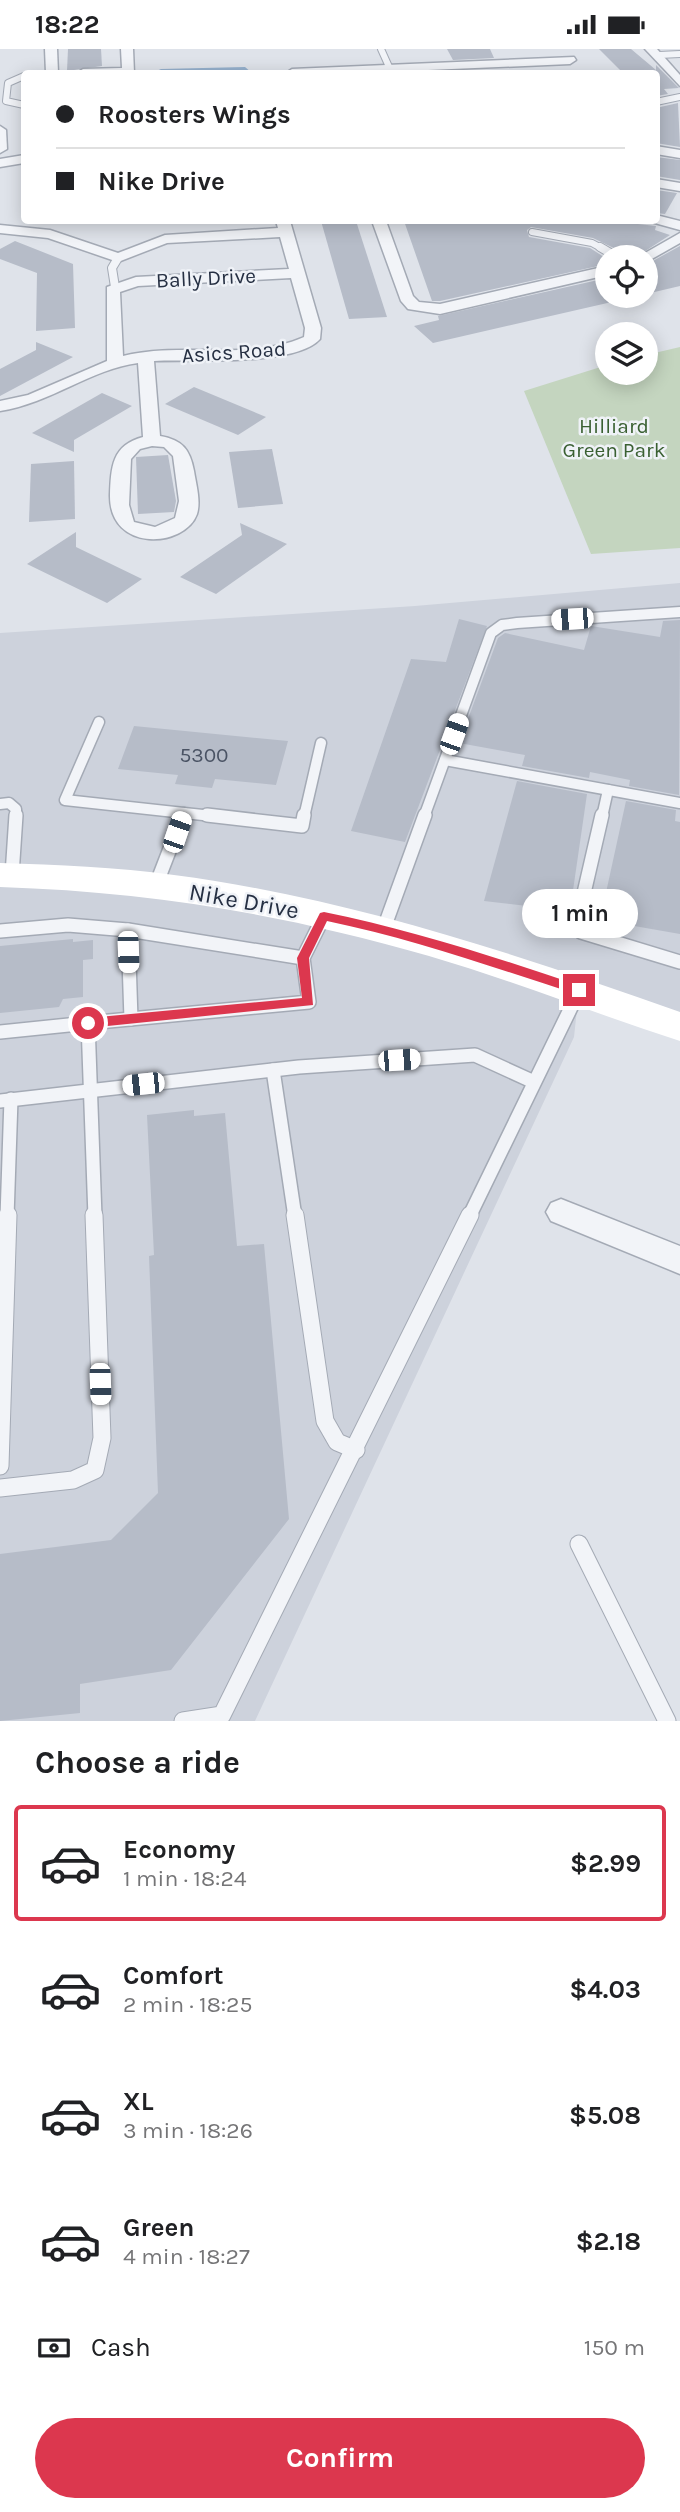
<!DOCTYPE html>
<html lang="en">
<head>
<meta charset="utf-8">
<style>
  body { margin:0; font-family:Karla,sans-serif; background:#f2f2f2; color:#202124; height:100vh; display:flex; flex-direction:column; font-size:26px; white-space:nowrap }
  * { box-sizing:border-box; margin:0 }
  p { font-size:23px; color:#757577 }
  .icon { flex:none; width:38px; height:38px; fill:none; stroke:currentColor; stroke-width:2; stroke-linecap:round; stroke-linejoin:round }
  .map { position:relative; height:1672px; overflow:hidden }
  .side { display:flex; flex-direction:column; background:#fff; flex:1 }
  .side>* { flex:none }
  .top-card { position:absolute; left:21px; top:21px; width:639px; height:154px; border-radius:7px; box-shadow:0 4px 18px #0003; display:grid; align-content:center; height:154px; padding:0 35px; background:#fff }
  .buttons { position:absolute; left:595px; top:196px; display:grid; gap:14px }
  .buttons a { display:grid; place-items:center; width:63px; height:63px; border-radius:50%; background:#fff; box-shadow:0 4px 18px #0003; font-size:35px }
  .end { position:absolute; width:32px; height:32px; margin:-16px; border:9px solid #dc374e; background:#fff; box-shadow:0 0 0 4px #fff }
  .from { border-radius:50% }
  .bubble { position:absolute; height:49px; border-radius:24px; background:#fff; box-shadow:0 4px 18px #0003; font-size:23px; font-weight:700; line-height:49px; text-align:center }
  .car { position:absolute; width:21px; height:42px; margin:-21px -10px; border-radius:9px; box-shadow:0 0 5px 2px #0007; background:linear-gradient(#fff 24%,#345 0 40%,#fff 0 76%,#345 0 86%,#fff 0) }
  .top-card b { display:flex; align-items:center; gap:24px; height:66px; font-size:26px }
  .top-card b+b { border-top:2px solid #e0e0e0 }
  .top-card i { width:18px; height:18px; background:#202124 }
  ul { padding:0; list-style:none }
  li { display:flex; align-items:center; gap:21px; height:116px; margin:0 14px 10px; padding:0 21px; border:4px solid transparent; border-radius:7px }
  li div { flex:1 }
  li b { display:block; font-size:26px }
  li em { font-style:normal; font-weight:700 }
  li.active { border-color:#dc374e }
  li>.icon { width:63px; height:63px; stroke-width:1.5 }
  h2 { padding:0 35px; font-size:32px; line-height:84px }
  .pay { display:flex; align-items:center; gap:18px; height:77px; padding:0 35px; font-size:26px }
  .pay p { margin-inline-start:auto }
  .button { display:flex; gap:14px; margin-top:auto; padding:14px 35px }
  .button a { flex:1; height:80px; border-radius:42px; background:#dc374e; color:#fff; font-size:28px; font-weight:700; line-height:80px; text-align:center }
  .status { display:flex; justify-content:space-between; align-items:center; height:49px; padding:0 35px; background:#fff; direction:ltr }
  .status svg { height:19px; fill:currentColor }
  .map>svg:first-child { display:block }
  .built { fill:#cdd2dc }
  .green { fill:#c4d5bf }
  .water { fill:#96b1ce }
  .building { fill:#b6bcc8 }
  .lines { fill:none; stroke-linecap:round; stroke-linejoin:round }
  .lane-far4-casing { stroke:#a4aab5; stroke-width:8 }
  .lane-far3-casing { stroke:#a4aab5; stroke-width:10 }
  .lane-far2-casing { stroke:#a4aab5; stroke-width:13 }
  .lane-far1-casing { stroke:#a4aab5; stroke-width:16 }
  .lane-casing { stroke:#a4aab5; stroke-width:19 }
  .street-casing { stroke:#a4aab5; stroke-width:3 }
  .lane-far4 { stroke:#f2f4f8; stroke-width:6 }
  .lane-far3 { stroke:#f2f4f8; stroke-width:8 }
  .lane-far2 { stroke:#f2f4f8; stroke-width:10 }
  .lane-far1 { stroke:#f2f4f8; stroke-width:13 }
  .lane { stroke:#f2f4f8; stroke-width:17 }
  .street { fill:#f2f4f8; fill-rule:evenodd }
  .secondary { fill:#fff; fill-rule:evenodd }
  .route { fill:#dc374e }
  .labels { text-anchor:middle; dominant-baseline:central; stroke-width:5; stroke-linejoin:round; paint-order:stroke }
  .far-street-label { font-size:21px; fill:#263043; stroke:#eff2f7 }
  .far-park-label { font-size:21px; fill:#3a6032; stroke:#eff2f7 }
  .number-label { font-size:21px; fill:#4a5364 }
  .street-label { font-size:24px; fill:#263043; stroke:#eff2f7 }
</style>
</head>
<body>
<div class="status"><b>18:22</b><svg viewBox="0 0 49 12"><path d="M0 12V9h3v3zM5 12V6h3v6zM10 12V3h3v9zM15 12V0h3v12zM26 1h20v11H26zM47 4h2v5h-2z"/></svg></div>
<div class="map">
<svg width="680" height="1672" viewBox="0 0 680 1672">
  <rect width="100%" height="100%" fill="#dfe3ea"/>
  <!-- built -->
  <polygon class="built" points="680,534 680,978 579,942 574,988 255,1672 0,1672 0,584 415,557"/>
  <!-- green -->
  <polygon class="green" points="680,298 680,499 591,505 524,342 607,316 607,324 646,324 646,306"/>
  <!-- water -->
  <polygon class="water" points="245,18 252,24 152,24 161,20"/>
  <!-- building -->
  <g class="building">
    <polygon points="68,0 101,0 102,17 67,22"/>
    <polygon points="447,0 490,0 494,9 453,11"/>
    <polygon points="599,0 631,0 656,21 656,16 679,39 664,40 668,45 656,47 656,24 623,24"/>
    <polygon points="678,54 680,98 656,94 656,59"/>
    <polygon points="656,108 680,111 680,131 656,127"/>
    <polygon points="656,141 677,144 665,165 656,164"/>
    <polygon points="321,172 356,172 387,268 349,270"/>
    <polygon points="404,172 611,172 656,177 655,181 670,186 636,208 623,208 620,202 593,189 531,178 527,181 529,188 590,199 607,210 607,215 440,252 432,252"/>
    <polygon points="15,192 73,215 75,279 36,282 37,224 0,210 0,200"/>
    <polygon points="680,197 680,237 646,245 646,213 651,213"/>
    <polygon points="607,229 607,247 638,247 433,294 414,277 439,271 438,267"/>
    <polygon points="36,293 73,308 0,347 0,320 36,301"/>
    <polygon points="194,338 266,368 238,386 165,355"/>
    <polygon points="102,344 132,357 74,391 74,403 32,384"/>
    <polygon points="272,400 283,455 238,459 229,403"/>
    <polygon points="168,406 176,452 174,463 138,465 136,408"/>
    <polygon points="74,412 75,470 29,473 31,415"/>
    <polygon points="240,474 287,495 216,545 180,528 242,486"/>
    <polygon points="76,483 76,498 142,530 107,554 27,515"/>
    <polygon points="459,570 487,577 405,793 351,782 411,610 446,613"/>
    <polygon points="680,571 679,746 629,737 630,731 590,723 589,729 522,717 525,706 459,694 498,589 505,584 584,601 591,577 660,588 663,572"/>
    <polygon points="134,677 288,692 276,736 215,730 212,739 175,735 178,726 118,720"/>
    <polygon points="517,732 587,745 570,862 484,852"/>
    <polygon points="626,752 676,761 675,772 680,773 680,885 600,871"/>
    <polygon points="73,890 73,893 93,891 93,910 83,911 83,948 63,950 59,958 0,964 0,897"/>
    <polygon points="194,1061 194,1067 225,1064 237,1197 264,1195 289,1470 171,1621 80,1635 80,1664 0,1672 0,1505 111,1491 158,1444 149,1207 154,1206 147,1066"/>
  </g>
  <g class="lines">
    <!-- lane-far4 casing -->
    <g class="lane-far4-casing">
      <g id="lane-far4">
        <polyline points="381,0 390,20"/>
        <polyline points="659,6 680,5"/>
        <polyline points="24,27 8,34 6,52 24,56"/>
        <polyline points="656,53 680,48"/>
        <polyline points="532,183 592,194 603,200"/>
      </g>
    </g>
    <!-- lane-far3 casing -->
    <g class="lane-far3-casing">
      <g id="lane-far3">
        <polyline points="600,198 617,208"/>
        <polyline points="115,238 112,219 118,209"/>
      </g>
    </g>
    <!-- lane-far2 casing -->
    <g class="lane-far2-casing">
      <g id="lane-far2">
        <polyline points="99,673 65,751 184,764"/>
        <polyline points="445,711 680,754"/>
        <polyline points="0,755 9,754 16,760 16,768"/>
        <polyline points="182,768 184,764 222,768"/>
        <polyline points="304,768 321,694"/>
        <polyline points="424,768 491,584 502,576 517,574 680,563"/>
        <polyline points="602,768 608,741"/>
      </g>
    </g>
    <!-- lane-far1 casing -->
    <g class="lane-far1-casing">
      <g id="lane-far1">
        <polyline points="207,766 302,777 304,766"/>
        <polyline points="602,766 578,870 581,883 680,913"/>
        <polyline points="12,826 16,766"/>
        <polyline points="156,836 183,766"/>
        <polyline points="384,879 425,766"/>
        <polyline points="128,881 131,970"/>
        <polyline points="0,882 68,876 128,881 303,909"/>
        <polyline points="0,983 88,974"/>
        <polyline points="273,1021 295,1168"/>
        <polyline points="0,1052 299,1018 475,1006 534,1033"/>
        <polyline points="7,1168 11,1050"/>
        <polyline points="95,1168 88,974 309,953 303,909 324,867"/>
        <polyline points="469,1168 579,942"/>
      </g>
    </g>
    <!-- lane casing -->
    <g class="lane-casing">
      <g id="lane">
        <polyline points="295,1166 325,1372 337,1393 356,1401"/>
        <polyline points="0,1417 8,1166"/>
        <polyline points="0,1439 73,1431 95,1421 102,1389 94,1166"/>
        <polyline points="579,1495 667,1672"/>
        <polyline points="183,1672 222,1666 470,1166"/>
      </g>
    </g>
    <!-- street casing -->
    <g class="street-casing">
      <g id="street">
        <polygon points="45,0 57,0 58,24 46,24"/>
        <polygon points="121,0 133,0 134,24 77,24 83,20 122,19"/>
        <polygon points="645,0 657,0 680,26 680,37"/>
        <polygon points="574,8 576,11 570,15 358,24 286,24 292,20"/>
        <polygon points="0,77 6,81 7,100 0,104"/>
        <polygon points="656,97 680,101 680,109 656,105"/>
        <polygon points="24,106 24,114 0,118 0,110"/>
        <polygon points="656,130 680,134 680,142 656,138"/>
        <polygon points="656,166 680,172 680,181 651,173 656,172"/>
        <path d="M276,172H290L321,279L320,290C295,318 192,310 154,312L160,387C183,391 190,401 194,422C196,435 201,452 197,465C185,499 109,504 110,446C111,418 112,396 143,388L138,314C91,320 51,354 0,362V352L28,346L107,312V238L136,228L289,220L280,188L167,194L118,213L48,189L0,184V176L50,181L118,204L165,186L278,179ZM291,229L305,279L304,288C247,313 182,292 123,307L120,243L138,237ZM152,397L164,398L173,407L179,452L175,469L155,478L134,473L129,456L131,410L140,400Z"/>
        <polygon points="372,172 386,172 413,247 419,253 440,255 607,217 607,226 440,265 408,260 401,252"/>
        <polygon points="680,184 680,194 650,211 638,208"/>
        <polygon points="561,1150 680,1197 680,1225 551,1172 546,1163 551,1154"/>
      </g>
    </g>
    <!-- lane-far4 -->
    <use href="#lane-far4" class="lane-far4"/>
    <!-- lane-far3 -->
    <use href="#lane-far3" class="lane-far3"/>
    <!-- lane-far2 -->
    <use href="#lane-far2" class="lane-far2"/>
    <!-- lane-far1 -->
    <use href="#lane-far1" class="lane-far1"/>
    <!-- lane -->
    <use href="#lane" class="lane"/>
    <!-- street -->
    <use href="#street" class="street"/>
    <!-- secondary -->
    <path class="secondary" d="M0,814C58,816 116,818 174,826C348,849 516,905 680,963V992C596,965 514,932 429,907C282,865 152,843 0,838Z"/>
  </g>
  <!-- route -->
  <path class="route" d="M324,863C413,881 498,909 584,938L585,941L579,946C495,919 414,890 327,872L309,909L313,956L88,979L82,974L88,969L302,949L297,909L320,864Z"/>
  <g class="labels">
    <!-- far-street labels -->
    <g class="far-street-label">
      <text transform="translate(206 229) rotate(-3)">Bally Drive</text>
      <text transform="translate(234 303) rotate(-4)">Asics Road</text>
    </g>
    <!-- far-park labels -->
    <g class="far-park-label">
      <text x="614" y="377">Hilliard<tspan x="614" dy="24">Green Park</tspan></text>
    </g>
    <!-- number labels -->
    <g class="number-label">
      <text x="204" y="706">5300</text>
    </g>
    <!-- street labels -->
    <g class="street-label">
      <text transform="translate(244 852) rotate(10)">Nike Drive</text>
    </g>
  </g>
</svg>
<div class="buttons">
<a><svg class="icon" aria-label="locate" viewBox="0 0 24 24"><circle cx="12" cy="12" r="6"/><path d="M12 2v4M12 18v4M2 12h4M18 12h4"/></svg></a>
<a><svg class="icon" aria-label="layers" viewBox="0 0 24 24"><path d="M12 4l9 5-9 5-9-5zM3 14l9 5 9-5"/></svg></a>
</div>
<i class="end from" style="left:88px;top:974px"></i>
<i class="end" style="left:579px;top:941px"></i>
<div class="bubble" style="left:522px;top:840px;width:116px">1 min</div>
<i class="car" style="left:572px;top:570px;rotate:266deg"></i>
<i class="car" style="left:454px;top:685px;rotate:20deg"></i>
<i class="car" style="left:177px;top:783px;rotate:19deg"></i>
<i class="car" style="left:128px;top:903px;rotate:178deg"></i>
<i class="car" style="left:399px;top:1011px;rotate:86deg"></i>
<i class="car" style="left:143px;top:1035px;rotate:264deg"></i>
<i class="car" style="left:100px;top:1335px;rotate:178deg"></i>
<div class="top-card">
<b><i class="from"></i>Roosters Wings</b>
<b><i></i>Nike Drive</b>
</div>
</div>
<section class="side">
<h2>Choose a ride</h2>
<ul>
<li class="active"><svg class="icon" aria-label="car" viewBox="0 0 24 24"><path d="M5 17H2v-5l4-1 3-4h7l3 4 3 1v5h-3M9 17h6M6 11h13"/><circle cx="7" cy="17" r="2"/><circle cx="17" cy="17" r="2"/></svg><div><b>Economy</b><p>1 min · 18:24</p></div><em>$2.99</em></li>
<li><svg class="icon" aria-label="car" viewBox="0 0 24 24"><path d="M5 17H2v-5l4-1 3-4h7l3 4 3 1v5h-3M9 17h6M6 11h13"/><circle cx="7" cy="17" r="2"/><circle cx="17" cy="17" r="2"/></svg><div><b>Comfort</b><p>2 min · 18:25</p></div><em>$4.03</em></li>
<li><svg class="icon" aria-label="car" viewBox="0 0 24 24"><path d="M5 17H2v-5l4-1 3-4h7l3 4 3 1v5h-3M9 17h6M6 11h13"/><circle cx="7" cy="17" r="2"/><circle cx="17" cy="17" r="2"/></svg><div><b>XL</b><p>3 min · 18:26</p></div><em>$5.08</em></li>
<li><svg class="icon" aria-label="car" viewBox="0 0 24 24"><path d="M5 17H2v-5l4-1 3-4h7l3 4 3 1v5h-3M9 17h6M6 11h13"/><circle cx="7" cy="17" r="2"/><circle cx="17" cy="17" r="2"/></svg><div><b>Green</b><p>4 min · 18:27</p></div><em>$2.18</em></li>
</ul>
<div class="pay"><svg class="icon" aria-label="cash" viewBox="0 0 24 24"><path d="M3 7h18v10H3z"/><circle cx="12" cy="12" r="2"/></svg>Cash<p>150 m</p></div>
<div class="button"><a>Confirm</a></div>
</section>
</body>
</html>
